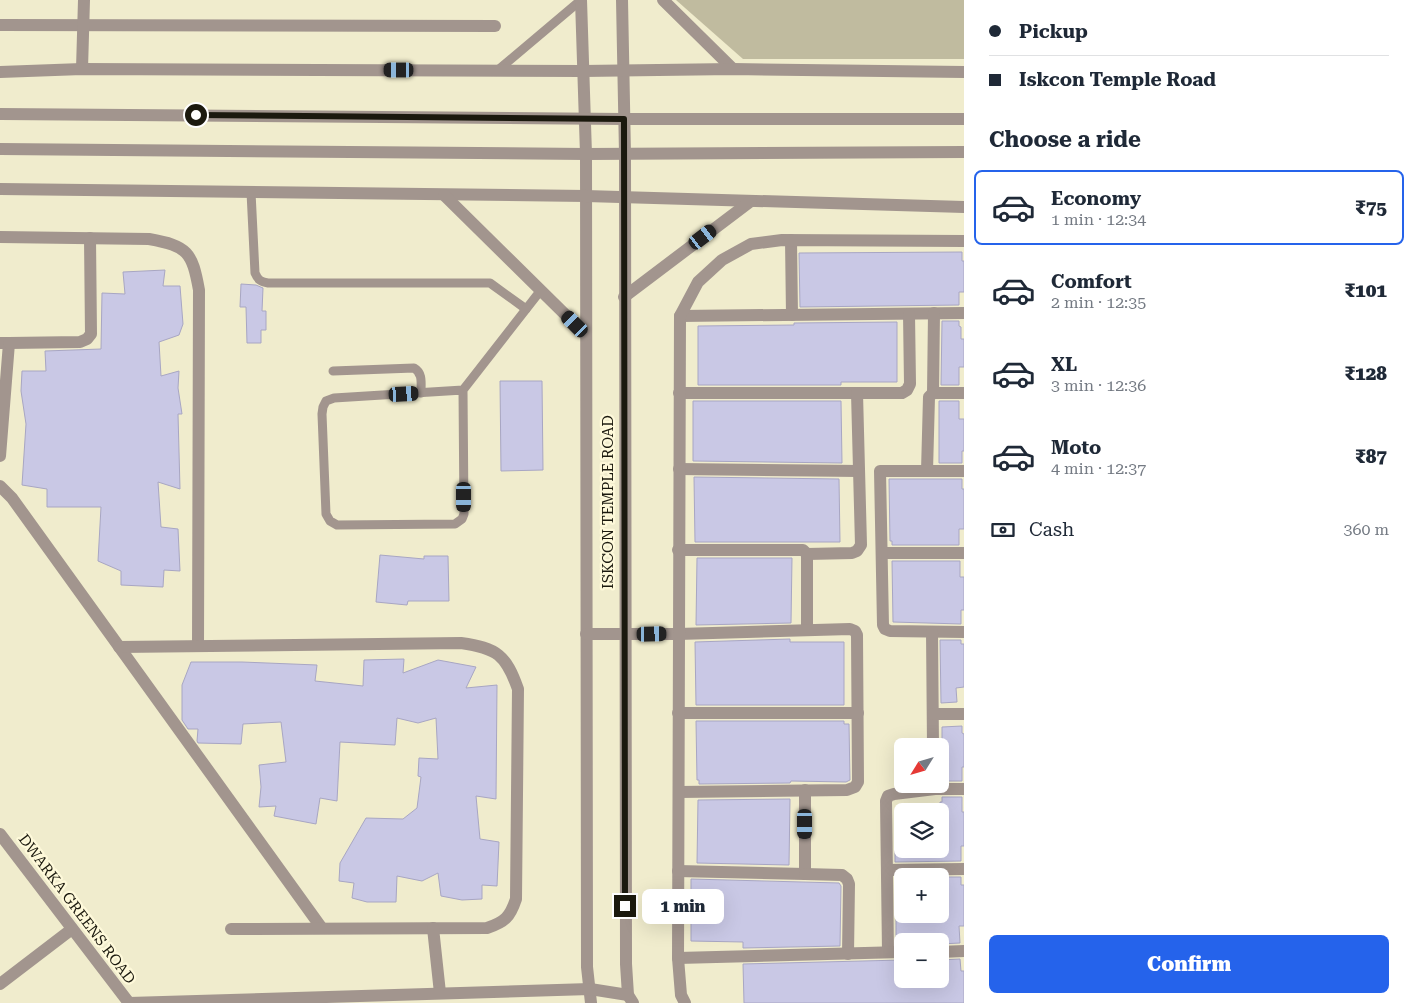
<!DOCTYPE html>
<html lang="en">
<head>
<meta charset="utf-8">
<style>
  body { margin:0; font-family:"Roboto Serif",serif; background:#f6f6f7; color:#1f2937; height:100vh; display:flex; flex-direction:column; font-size:19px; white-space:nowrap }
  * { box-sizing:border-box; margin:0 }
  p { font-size:16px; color:#747a83 }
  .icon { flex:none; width:28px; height:28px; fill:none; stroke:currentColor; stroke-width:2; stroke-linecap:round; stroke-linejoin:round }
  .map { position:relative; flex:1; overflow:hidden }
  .details { display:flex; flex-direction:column; background:#fff; width:450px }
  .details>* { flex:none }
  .banner { display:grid; align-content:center; height:110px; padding:0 25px; background:#fff }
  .needle { width:32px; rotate:233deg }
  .fabs { position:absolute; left:894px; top:738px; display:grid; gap:10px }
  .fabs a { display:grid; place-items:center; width:55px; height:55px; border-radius:8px; background:#fff; box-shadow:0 5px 20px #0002; font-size:25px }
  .end { position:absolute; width:22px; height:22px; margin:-11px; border:6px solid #1b190e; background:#fff; box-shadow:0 0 0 2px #fff }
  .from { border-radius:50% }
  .bubble { position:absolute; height:35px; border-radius:8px; background:#fff; box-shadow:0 5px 20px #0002; font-size:16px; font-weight:800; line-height:35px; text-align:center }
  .car { position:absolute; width:15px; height:30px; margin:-15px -8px; border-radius:6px; box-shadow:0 0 4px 1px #0007; background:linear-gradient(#222 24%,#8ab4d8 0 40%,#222 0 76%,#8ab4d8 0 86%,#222 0) }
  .banner b { display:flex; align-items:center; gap:18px; height:48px; font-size:19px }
  .banner b+b { border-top:1px solid #e0e1e3 }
  .banner i { width:12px; height:12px; background:#1f2937 }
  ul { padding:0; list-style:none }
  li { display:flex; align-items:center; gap:15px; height:75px; margin:0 10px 8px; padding:0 15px; border:2px solid transparent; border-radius:8px }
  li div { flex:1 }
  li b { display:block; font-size:19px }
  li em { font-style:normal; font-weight:800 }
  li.active { border-color:#2563eb }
  li>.icon { width:45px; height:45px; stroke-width:1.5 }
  h2 { padding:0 25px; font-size:22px; line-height:60px }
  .pay { display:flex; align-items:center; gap:12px; height:55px; padding:0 25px; font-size:19px }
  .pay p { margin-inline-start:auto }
  .cta { display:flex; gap:10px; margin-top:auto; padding:10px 25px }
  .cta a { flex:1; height:58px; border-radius:8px; background:#2563eb; color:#fff; font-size:20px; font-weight:800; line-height:58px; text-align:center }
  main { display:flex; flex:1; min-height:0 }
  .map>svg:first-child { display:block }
  .green { fill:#c0bb9f }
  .building { fill:#c9c8e5; stroke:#a8a6c3 }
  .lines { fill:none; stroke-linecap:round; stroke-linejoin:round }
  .service { stroke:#a2958e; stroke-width:9 }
  .minor { stroke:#a2958e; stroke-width:12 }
  .tertiary { stroke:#a2958e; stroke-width:12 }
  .route { stroke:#1b190e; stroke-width:6 }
  .labels { text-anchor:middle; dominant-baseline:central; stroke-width:4.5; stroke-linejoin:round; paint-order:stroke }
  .street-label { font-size:15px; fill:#1b190e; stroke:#fef9da }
</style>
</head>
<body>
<main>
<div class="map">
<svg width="964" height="1003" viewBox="0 0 964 1003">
  <rect width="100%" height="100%" fill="#f0eccd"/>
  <!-- green -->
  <polygon class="green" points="676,0 964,0 964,59 743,59"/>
  <!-- building -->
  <g class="building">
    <polygon points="962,252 962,261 964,261 964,292 959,292 959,305 800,307 799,253"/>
    <polygon points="165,270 163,286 180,286 183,324 179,335 159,342 161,376 179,371 178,388 182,414 178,414 180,489 158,482 161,527 178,529 180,571 164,570 163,587 121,585 121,571 98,561 101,507 47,507 47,489 22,485 26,424 21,391 22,371 46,371 45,351 101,349 102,293 125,294 123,272"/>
    <polygon points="241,284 256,285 263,288 262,311 266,311 266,330 261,330 261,343 247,343 246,307 240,307"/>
    <polygon points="942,321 959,321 959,326 961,327 961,339 964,339 964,367 959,367 959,385 941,385"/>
    <polygon points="897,322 897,382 841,382 841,385 698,385 698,326 794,325 794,323"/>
    <polygon points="500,381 542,381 543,470 501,471"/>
    <polygon points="693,401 841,401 842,463 693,461"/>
    <polygon points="939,401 959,401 959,419 964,419 964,451 962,451 962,463 939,463"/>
    <polygon points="694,477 839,479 840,542 695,542"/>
    <polygon points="889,479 962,479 962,489 964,489 964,529 959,529 959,545 892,545 892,541 890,541"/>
    <polygon points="380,555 424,559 424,556 448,556 449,601 408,601 407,605 376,602"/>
    <polygon points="697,558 792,558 791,623 696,625"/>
    <polygon points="892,561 960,561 960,577 964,577 964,610 961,610 961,624 893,622"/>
    <polygon points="790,639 790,642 844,642 844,705 696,705 695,642"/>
    <polygon points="940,640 961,640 961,644 964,644 964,687 956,688 957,702 941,703"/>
    <polygon points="404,659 403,673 438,660 476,667 466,688 497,685 496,799 476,796 480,839 499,842 497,886 482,885 482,899 462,900 441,896 438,873 422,881 397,876 396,902 367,902 352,898 354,883 339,881 340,863 366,818 403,819 417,808 421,777 418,776 419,758 438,759 436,718 418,723 397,718 395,745 340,742 337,801 320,798 316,824 274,816 276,806 259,807 261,787 259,765 286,762 281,722 243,724 241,744 198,743 197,741 198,729 188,729 182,720 182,685 191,662 242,662 317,665 315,681 363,686 364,660"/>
    <polygon points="696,721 844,721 844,724 849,724 850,780 846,782 791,781 790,783 699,784 699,780 697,780"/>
    <polygon points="962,726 962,733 964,734 964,767 962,767 962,781 942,781 942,727"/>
    <polygon points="942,797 962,797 962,812 964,812 964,846 961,846 961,861 895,862 895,849 940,849 940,802 942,802"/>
    <polygon points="790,799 789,865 697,863 698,800"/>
    <polygon points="940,877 961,877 961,885 964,885 964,926 959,926 960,943 940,944 940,941 896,941 896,914 940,914"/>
    <polygon points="691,879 839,883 841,886 840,946 743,948 743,942 691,941"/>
    <polygon points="960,959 961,971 964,971 964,1003 744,1003 743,964 902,960 902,979 940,979 940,960"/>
  </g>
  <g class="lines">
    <!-- service -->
    <g class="service">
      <polyline points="498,70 581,0"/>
      <path d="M251,192L255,273C258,280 261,282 268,283H490L526,309"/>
      <path d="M333,371L414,368C423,373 421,383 421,393"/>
      <polyline points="463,390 334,398 326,401 323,407 322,414 326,514 330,521 337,525 455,524 462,519 464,514 463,390 541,290"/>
    </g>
    <!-- minor -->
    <g class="minor">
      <polyline points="581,0 586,154 587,967 591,1003"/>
      <polyline points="622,0 625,154 626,964 628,995 633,1003"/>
      <polyline points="663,0 733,69"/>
      <polyline points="0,25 495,26"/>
      <polyline points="82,69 84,0"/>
      <polyline points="0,72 82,69 583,71 733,69 964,72"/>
      <polyline points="0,189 586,196 964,207"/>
      <polyline points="444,195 586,335"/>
      <path d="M0,237L149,239C188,246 192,252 199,290L198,646"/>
      <polyline points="791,240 792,315"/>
      <polyline points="624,297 751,201"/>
      <polyline points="680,316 964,313"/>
      <polyline points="0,343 9,343 0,456"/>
      <polyline points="9,343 80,342 87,339 91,334 90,238"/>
      <polyline points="679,393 902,393 907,390 910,384 909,314"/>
      <polyline points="933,393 934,313"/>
      <polyline points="679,469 859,471"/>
      <polyline points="927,471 929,397 933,393 964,393"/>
      <polyline points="964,471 880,471 883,625 885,629 890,631 964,632"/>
      <polyline points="0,486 12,498 321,927"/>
      <polyline points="678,550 803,550 807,554 807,630"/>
      <polyline points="882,553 964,553"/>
      <polyline points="807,554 852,553 857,551 861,545 857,393"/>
      <polyline points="932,632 933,746"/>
      <polyline points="586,634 678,634 850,629 855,631 857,635 858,782 855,787 847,790 679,792"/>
      <path d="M119,647L461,643C497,648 506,655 518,689L516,899C510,917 505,922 487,928L231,929"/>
      <polyline points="678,713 858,713"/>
      <polyline points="933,714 964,714"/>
      <polyline points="887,870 964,869"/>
      <polyline points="678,871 805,874 805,790"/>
      <polyline points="805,874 842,875 847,879 849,884 848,954"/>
      <polyline points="433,928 440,993"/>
      <polyline points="888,952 886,801 888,796 894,794 935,789 964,789"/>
      <polyline points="940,952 964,951"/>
      <polyline points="678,958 902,952"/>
      <polyline points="0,984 72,929"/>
      <polyline points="129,1003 590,989 628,995"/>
      <polyline points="685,1003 681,995 678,958 680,316 698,282 722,260 751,244 782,240 964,241"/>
    </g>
    <!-- tertiary -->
    <g class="tertiary">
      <polyline points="0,114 624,119 964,119"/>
      <polyline points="0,149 586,154 964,152"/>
      <polyline points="0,834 129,1003"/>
    </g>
  </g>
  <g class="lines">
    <!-- route -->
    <polyline class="route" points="196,115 624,119 625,906"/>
  </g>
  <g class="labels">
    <!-- street labels -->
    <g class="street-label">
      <text transform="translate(608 502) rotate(-90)">ISKCON TEMPLE ROAD</text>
      <text transform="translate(77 909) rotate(53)">DWARKA GREENS ROAD</text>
    </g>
  </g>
</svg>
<div class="fabs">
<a><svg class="needle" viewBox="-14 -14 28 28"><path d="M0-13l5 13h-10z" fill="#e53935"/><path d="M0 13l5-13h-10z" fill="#747a83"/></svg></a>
<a><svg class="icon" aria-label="layers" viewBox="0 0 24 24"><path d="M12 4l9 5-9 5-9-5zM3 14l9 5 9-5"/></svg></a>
<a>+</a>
<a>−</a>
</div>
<i class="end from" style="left:196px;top:115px"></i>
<i class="end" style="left:625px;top:906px"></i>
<div class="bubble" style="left:642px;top:889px;width:82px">1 min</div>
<i class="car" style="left:399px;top:70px;rotate:270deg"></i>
<i class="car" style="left:703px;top:237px;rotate:53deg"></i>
<i class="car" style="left:575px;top:324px;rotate:315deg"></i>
<i class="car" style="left:404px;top:394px;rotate:87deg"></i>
<i class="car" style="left:464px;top:497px;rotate:180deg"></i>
<i class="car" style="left:652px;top:634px;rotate:89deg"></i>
<i class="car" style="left:805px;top:824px;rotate:180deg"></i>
</div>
<section class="details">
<div class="banner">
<b><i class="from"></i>Pickup</b>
<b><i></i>Iskcon Temple Road</b>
</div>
<h2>Choose a ride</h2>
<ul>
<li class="active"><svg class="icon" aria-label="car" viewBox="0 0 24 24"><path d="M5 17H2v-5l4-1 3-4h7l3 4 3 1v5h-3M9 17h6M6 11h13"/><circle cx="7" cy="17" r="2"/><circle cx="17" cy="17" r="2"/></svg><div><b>Economy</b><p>1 min · 12:34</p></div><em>₹75</em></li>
<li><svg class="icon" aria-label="car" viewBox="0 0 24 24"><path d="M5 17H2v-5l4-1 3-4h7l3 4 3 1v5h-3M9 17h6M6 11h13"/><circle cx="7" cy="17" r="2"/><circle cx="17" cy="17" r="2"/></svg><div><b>Comfort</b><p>2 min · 12:35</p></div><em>₹101</em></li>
<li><svg class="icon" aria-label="car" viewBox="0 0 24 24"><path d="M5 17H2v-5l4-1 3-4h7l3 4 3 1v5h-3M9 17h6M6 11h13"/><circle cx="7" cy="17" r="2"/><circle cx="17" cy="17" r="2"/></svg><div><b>XL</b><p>3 min · 12:36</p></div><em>₹128</em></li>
<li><svg class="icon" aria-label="car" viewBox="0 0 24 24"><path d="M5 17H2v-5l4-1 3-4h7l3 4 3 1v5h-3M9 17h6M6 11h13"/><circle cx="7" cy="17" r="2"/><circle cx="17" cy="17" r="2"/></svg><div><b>Moto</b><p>4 min · 12:37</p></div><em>₹87</em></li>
</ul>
<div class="pay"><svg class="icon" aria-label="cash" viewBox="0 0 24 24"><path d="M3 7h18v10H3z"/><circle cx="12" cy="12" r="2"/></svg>Cash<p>360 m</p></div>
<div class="cta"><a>Confirm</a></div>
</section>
</main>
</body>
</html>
